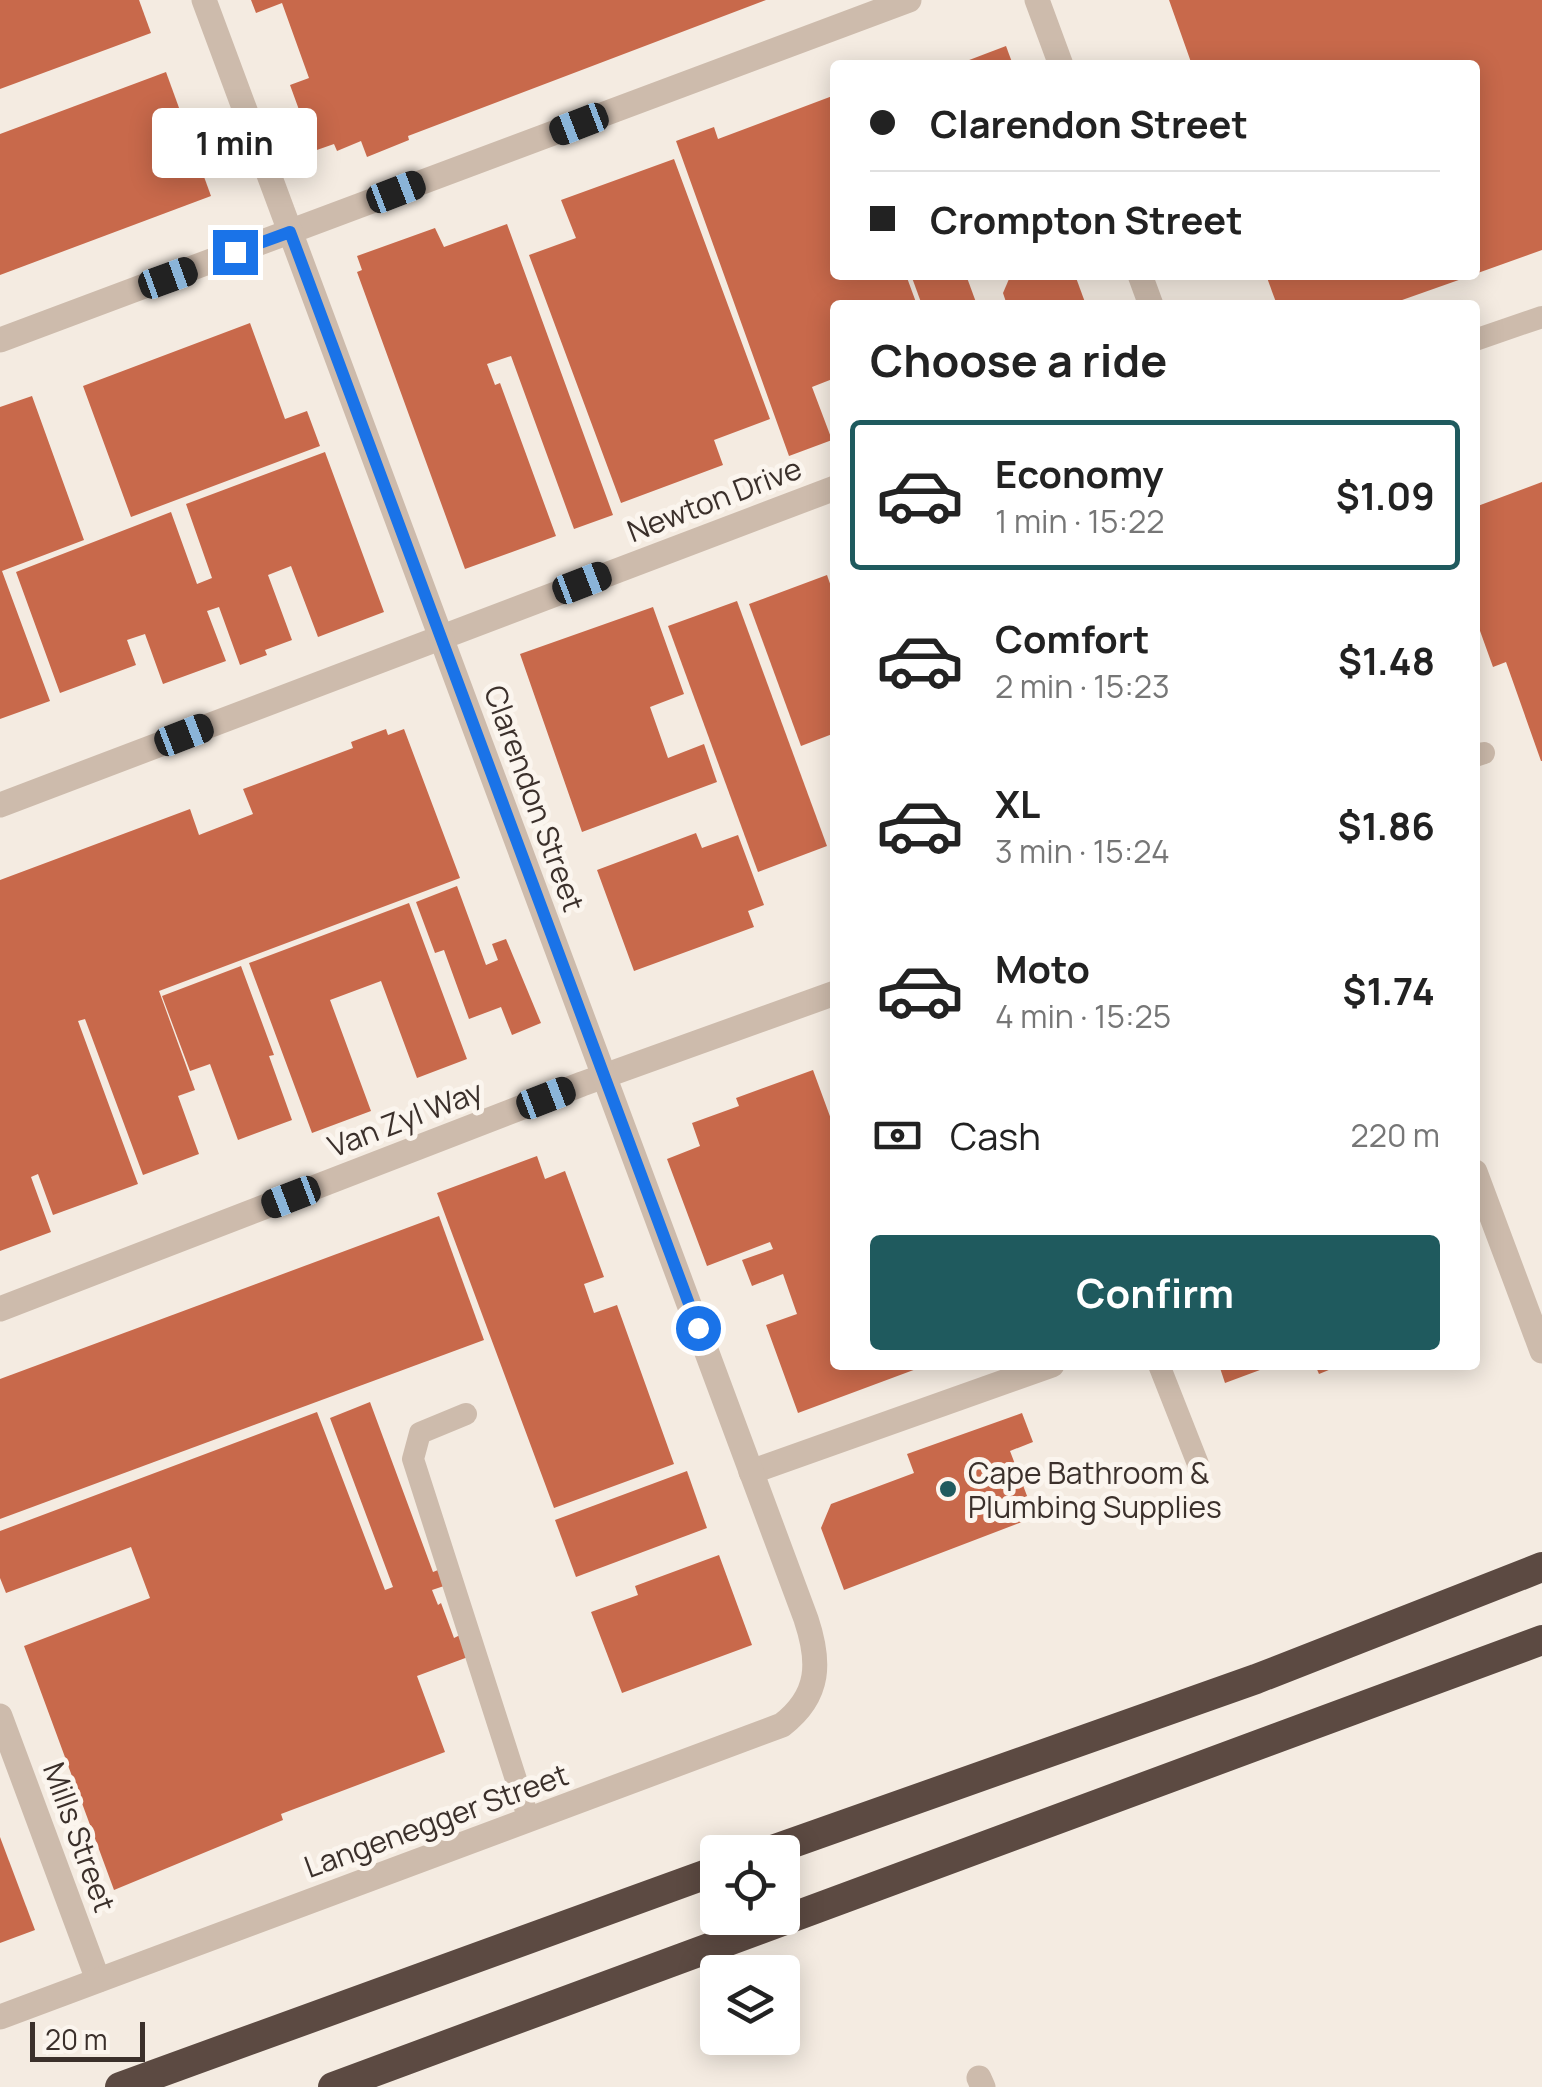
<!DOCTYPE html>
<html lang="en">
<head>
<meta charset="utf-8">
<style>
  body { margin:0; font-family:Manrope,sans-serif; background:#f6f6f6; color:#222; height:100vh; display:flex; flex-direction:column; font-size:38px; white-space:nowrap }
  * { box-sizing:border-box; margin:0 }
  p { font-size:32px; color:#767676 }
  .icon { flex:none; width:55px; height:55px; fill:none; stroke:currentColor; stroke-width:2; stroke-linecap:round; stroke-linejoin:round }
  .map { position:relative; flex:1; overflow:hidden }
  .drawer { position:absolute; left:830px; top:300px; width:650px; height:1070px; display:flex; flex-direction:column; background:#fff; border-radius:10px; box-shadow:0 5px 25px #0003 }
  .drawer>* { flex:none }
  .guide { position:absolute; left:830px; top:60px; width:650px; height:220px; border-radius:10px; box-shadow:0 5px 25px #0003; display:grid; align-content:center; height:220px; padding:0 40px; background:#fff }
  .buttons { position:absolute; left:700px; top:1835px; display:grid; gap:20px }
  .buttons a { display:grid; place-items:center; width:100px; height:100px; border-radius:10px; background:#fff; box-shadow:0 5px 25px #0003; font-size:50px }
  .scale { position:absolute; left:30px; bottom:25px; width:115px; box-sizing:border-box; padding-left:10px; border:5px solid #3b302b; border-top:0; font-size:28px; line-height:35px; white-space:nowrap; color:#3b302b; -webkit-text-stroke:8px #fbf5ee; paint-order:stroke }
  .end { position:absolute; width:45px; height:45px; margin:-22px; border:12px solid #1a73e8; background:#fff; box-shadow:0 0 0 5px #fff }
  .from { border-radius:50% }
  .bubble { position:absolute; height:70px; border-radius:10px; background:#fff; box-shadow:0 5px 25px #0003; font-size:32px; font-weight:700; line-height:70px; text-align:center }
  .car { position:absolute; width:30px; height:60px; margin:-30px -15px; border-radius:12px; box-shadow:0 0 8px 2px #0007; background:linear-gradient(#222 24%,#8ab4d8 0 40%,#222 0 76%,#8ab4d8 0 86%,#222 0) }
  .guide b { display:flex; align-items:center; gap:35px; height:95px; font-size:38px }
  .guide b+b { border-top:2px solid #e0e0e0 }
  .guide i { width:25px; height:25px; background:#222 }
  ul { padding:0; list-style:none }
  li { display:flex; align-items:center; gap:30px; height:150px; margin:0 20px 15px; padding:0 20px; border:5px solid transparent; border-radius:10px }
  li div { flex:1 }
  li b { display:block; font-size:38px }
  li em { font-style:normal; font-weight:700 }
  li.active { border-color:#1f5a5e }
  li>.icon { width:90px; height:90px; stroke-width:1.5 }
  h2 { padding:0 40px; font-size:45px; line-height:120px }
  .pay { display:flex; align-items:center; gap:25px; height:110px; padding:0 40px; font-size:38px }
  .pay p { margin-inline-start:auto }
  .cta { display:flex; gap:20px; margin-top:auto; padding:20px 40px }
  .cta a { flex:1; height:115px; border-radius:10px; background:#1f5a5e; color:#fff; font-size:40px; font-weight:700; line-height:115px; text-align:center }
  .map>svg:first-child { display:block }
  .building { fill:#c8694b }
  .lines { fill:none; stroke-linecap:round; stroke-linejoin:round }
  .lane { stroke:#cdbbac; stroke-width:22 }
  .street { stroke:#cdbbac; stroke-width:25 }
  .highway { stroke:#5c4a42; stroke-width:30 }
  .route { stroke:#1a73e8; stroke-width:12 }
  .poi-dot { fill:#1f5a5e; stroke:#fbf5ee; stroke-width:4 }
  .labels { text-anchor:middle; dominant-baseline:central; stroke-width:10; stroke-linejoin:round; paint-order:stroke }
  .street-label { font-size:30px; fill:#3b302b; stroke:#fbf5ee }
  .poi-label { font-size:30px; fill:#3b302b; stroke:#fbf5ee; text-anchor:start }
</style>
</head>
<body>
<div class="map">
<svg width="1542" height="2087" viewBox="0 0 1542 2087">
  <rect width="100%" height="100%" fill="#f4ebe1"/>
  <!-- building -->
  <g class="building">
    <polygon points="0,0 139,0 151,33 0,89"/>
    <polygon points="251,0 766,0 408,136 409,140 367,157 361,141 337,151 334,144 314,151 290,85 309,78 282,3 256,13"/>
    <polygon points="1169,0 1542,0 1542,250 1475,274 1475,65 1192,65"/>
    <polygon points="1006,46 1013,65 956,65"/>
    <polygon points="166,72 211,196 0,275 0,134"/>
    <polygon points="835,95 835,275 906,275 917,305 835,305 835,378 812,387 832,440 789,456 676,141 714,127 718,139"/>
    <polygon points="674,159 770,419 714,440 723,465 621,503 529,255 576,238 561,200"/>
    <polygon points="507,224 613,515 574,529 511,356 487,364 495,385 500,383 556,536 465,569 357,272 362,270 357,256 435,228 444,247"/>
    <polygon points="911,275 966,275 977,305 922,305"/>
    <polygon points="1020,275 1075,275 1086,305 1007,305 1003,293 1009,279"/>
    <polygon points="1266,275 1470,275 1470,276 1388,305 1277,305"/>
    <polygon points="250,323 285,419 307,411 320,446 131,517 83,386"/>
    <polygon points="32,396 84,540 2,571 50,701 0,719 0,407"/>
    <polygon points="325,452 384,612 318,637 291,566 268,575 292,640 265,650 267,655 240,665 219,607 207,611 226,661 163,684 145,634 127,640 136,665 60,693 16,572 171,512 197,584 212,578 186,504"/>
    <polygon points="1542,482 1542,761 1541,761 1506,662 1493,667 1475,617 1475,507"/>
    <polygon points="827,575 835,598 835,733 801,746 749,604"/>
    <polygon points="737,601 827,846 758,872 668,626"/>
    <polygon points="653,607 684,694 650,707 668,758 704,744 717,782 582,832 520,654"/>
    <polygon points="386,729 388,735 404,729 460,878 159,991 195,1090 178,1096 199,1154 143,1175 85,1019 78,1021 138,1184 53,1215 38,1174 31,1177 51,1232 0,1251 0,880 190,809 199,835 253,814 243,789 353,748 351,742"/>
    <polygon points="696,833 702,848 738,835 764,905 748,911 754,927 634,971 597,870"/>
    <polygon points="457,886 486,965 498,960 492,944 506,939 541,1023 512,1035 501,1007 469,1019 444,950 435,953 416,902"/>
    <polygon points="409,903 467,1059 417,1078 381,981 330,1000 371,1111 312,1133 249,963"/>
    <polygon points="241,966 274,1055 269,1056 292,1120 238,1140 210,1064 190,1071 162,996"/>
    <polygon points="813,1070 835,1130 835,1365 927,1365 798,1413 766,1325 797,1314 783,1274 752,1286 742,1260 773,1249 770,1242 707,1266 667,1159 700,1146 692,1123 739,1106 736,1098"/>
    <polygon points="537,1156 545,1179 565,1171 604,1277 584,1284 594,1313 617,1305 674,1464 554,1508 437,1193"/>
    <polygon points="439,1216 484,1340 0,1519 0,1379"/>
    <polygon points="1219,1365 1273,1365 1225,1383"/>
    <polygon points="1315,1365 1341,1365 1319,1374"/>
    <polygon points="370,1402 433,1572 438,1570 444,1586 432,1590 438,1605 441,1603 454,1638 460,1635 468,1657 417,1676 445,1752 281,1814 283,1820 114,1890 24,1646 150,1598 131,1547 6,1593 0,1578 0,1531 317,1412 385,1590 393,1587 330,1418"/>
    <polygon points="1022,1413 1033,1442 1010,1451 1035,1517 844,1590 821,1528 831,1504 914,1473 907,1454"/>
    <polygon points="687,1471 707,1528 576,1577 555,1520"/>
    <polygon points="719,1555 752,1645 622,1693 591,1612 638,1595 635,1586"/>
    <polygon points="0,1837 35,1930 0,1943"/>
  </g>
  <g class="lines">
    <!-- lane -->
    <g class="lane">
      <polyline points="1475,340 1542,317"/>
      <polyline points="1475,756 1484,753"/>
      <polyline points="1159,1365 1198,1464"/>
      <polyline points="466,1414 420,1433 413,1459 529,1820"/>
    </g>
    <!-- street -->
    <g class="street">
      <polyline points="1037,0 1061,65"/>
      <polyline points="1140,275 1151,305"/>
      <polyline points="0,340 909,0"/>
      <polyline points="0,805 835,488"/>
      <polyline points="1475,1172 1542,1351"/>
      <polyline points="0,1309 582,1084 835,993"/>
      <polyline points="751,1472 1052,1365"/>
      <polyline points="0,1716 98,1980"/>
      <path d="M0,2017L782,1725C821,1695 820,1661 806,1619L204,0"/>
      <polyline points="979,2078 983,2087"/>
    </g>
    <!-- highway -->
    <g class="highway">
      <polyline points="767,1852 1256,1679 1542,1567"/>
      <polyline points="120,2087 718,1870"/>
      <polyline points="333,2087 1542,1640"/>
    </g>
  </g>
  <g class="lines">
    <!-- route -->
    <polyline class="route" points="235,252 290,232 698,1328"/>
  </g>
  <!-- markers -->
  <circle class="poi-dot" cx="948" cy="1489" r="10"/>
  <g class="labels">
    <!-- street labels -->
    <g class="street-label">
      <text transform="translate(714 499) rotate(-21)">Newton Drive</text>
      <text transform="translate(535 798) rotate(70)">Clarendon Street</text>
      <text transform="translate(405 1118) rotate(-21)">Van Zyl Way</text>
      <text transform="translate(436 1820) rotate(-20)">Langenegger Street</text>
      <text transform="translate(80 1837) rotate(70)">Mills Street</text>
    </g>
    <!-- poi labels -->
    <g class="poi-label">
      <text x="968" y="1472">Cape Bathroom &amp;<tspan x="968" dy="34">Plumbing Supplies</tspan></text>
    </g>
  </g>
</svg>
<div class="buttons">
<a><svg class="icon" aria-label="locate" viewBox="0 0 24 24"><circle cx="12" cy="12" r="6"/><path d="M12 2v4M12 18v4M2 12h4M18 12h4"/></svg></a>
<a><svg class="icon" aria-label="layers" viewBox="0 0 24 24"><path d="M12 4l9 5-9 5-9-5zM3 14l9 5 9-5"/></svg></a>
</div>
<div class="scale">20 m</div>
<i class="end from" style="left:698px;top:1328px"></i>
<i class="end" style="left:235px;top:252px"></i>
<div class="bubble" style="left:152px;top:108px;width:165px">1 min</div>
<i class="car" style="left:579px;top:124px;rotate:249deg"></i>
<i class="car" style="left:396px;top:192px;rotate:69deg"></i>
<i class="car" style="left:168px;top:278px;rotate:70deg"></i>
<i class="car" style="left:582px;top:583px;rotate:69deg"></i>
<i class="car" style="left:184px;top:735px;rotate:69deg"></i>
<i class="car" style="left:546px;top:1098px;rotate:69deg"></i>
<i class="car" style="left:291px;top:1197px;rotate:249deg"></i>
<div class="guide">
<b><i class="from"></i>Clarendon Street</b>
<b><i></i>Crompton Street</b>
</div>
<section class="drawer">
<h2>Choose a ride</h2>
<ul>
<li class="active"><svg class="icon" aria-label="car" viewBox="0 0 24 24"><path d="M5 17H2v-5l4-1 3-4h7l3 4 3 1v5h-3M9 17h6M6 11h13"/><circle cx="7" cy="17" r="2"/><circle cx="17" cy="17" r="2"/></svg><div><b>Economy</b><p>1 min · 15:22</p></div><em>$1.09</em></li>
<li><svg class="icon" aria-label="car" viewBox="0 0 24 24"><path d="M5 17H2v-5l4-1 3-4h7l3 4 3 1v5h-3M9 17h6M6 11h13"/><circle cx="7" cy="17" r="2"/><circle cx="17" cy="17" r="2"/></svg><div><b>Comfort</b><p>2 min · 15:23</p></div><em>$1.48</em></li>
<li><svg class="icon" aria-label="car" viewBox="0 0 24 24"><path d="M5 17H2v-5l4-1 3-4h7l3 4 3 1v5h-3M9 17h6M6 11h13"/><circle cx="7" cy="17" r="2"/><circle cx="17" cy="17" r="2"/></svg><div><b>XL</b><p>3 min · 15:24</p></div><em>$1.86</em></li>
<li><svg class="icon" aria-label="car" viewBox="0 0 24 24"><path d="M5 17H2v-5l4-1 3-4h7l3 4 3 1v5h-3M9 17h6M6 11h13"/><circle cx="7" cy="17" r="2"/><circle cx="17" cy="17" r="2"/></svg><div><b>Moto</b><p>4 min · 15:25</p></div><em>$1.74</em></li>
</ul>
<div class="pay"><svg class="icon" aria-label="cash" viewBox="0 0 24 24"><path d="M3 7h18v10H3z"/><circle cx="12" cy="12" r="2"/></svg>Cash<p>220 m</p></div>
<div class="cta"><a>Confirm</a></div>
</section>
</div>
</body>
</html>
